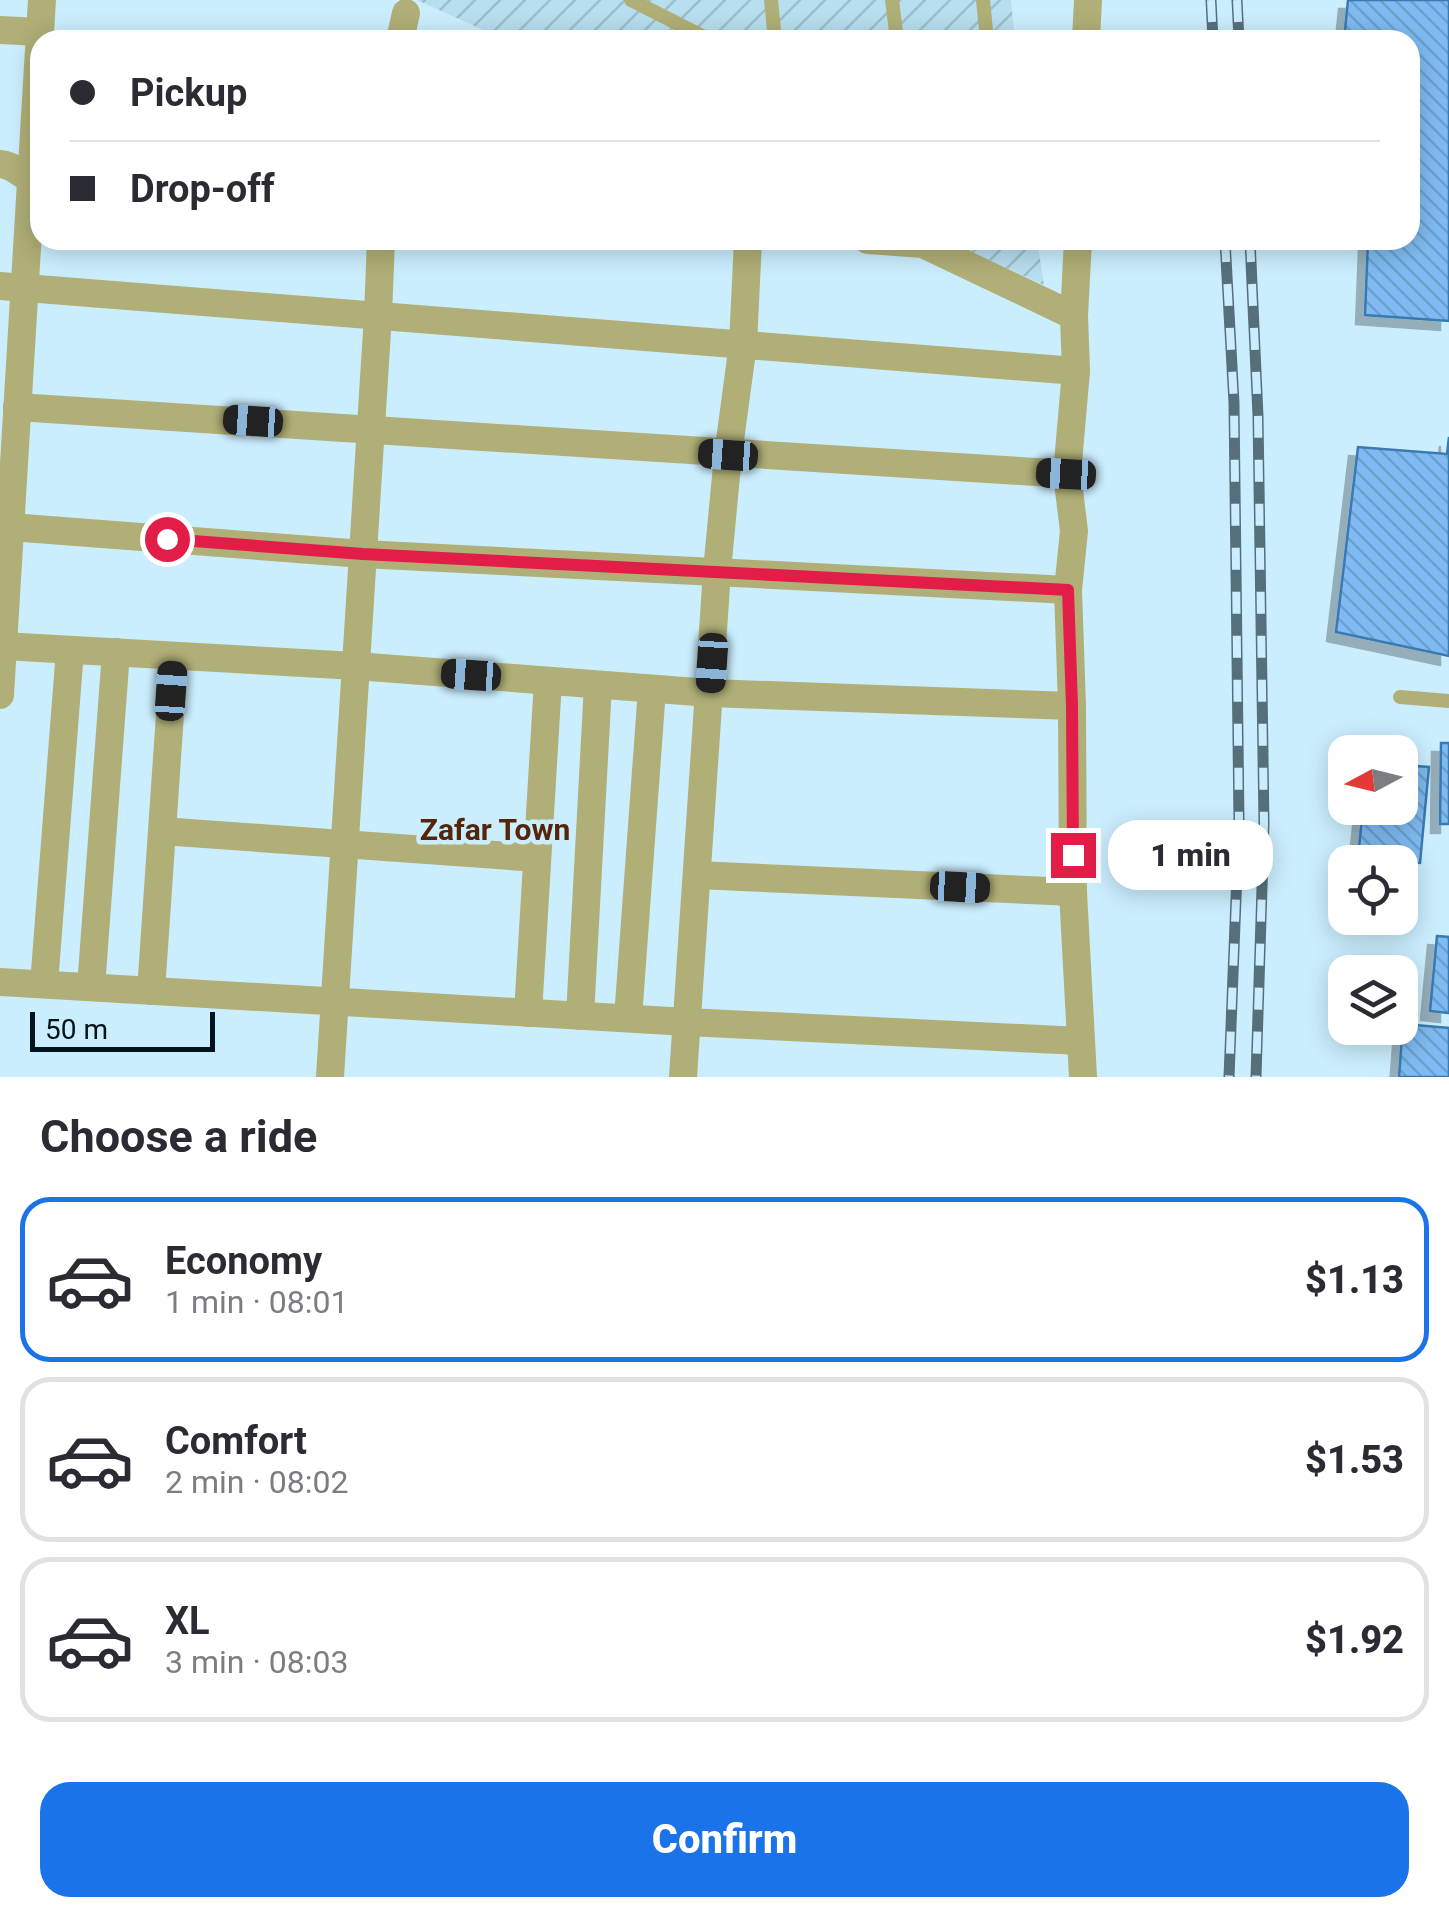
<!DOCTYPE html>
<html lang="en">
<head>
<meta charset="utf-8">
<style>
  body { margin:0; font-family:Roboto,sans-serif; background:#f7f7f7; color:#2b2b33; height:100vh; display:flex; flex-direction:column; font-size:38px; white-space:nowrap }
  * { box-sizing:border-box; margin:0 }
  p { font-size:32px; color:#7c7c81 }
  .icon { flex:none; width:55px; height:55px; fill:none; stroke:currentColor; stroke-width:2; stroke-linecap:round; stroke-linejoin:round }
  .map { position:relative; height:1077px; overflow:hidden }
  .side { display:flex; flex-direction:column; background:#fff; flex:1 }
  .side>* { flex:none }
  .hud { position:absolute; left:30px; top:30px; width:1390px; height:220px; border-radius:30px; box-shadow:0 5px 25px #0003; display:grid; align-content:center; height:220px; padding:0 40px; background:#fff }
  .needle { width:65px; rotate:263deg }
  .tools { position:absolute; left:1328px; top:735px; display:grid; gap:20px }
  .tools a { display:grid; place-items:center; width:90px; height:90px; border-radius:20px; background:#fff; box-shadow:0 5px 25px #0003; font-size:50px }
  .scale { position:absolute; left:30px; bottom:25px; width:185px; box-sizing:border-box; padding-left:10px; border:5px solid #01131b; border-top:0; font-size:28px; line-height:35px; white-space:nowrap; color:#01131b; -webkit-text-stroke:8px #cbeefe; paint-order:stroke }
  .end { position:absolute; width:45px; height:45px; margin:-22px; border:12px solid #e11d48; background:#fff; box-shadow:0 0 0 5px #fff }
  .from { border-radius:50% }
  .bubble { position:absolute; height:70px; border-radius:30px; background:#fff; box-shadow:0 5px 25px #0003; font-size:32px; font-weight:800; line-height:70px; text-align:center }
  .car { position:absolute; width:30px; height:60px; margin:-30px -15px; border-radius:12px; box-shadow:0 0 8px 2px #0007; background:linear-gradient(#222 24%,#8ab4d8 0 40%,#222 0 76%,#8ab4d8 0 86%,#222 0) }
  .hud b { display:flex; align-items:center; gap:35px; height:95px; font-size:38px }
  .hud b+b { border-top:2px solid #e1e1e2 }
  .hud i { width:25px; height:25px; background:#2b2b33 }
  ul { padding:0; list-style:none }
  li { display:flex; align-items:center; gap:30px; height:165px; margin:0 20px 15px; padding:0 20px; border:5px solid #e1e1e2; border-radius:30px }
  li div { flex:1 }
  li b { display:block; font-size:38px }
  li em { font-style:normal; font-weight:800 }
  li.current { border-color:#1a73e8 }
  li>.icon { width:90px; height:90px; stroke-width:1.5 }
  h2 { padding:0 40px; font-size:45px; line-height:120px }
  .button { display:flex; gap:20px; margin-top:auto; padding:20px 40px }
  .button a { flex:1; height:115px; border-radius:30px; background:#1a73e8; color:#fff; font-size:40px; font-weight:800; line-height:115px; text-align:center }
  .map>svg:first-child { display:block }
  .industrial { fill:url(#industrial-furrows) }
  .building { fill:url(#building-back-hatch); stroke:#3b7ab0; stroke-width:2.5; filter:url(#shadow) }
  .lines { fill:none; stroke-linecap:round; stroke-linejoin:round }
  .lane { stroke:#b0af77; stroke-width:14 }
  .street { stroke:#b0af77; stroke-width:28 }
  .rail-casing { stroke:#56707b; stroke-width:11 }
  .rail { stroke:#cbeefe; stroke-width:8; stroke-dasharray:22; stroke-linecap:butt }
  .route { stroke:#e11d48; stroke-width:12 }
  .labels { text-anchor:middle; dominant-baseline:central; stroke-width:9; stroke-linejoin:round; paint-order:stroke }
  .neighbourhood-label { font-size:30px; font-weight:bold; fill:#542509; stroke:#cbeefe }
</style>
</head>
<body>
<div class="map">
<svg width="1449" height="1077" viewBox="0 0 1449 1077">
  <defs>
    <pattern id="industrial-furrows" width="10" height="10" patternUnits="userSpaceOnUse" patternTransform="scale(2.5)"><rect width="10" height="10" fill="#b8dfef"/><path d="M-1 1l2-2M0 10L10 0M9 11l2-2" fill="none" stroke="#9cbecc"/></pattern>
    <pattern id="building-back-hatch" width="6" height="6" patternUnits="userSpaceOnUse" patternTransform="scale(2.5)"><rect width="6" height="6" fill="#7fbbf2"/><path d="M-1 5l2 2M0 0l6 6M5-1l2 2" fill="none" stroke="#6ca0cf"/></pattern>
    <filter id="shadow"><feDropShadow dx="-9" dy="9" stdDeviation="0" flood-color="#0004"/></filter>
  </defs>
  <rect width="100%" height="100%" fill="#cbeefe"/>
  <!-- industrial -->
  <g class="industrial">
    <polygon points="417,0 1011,0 1015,40 505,40"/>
    <polygon points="945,240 1037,240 1044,285"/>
  </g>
  <!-- building -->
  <g class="building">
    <polygon points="1348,0 1449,0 1449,321 1365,315 1368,240 1410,240 1410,40 1344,40"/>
    <polygon points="1449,437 1449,656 1336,632 1358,447 1447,454"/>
    <polygon points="1441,743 1449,743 1449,824 1440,824"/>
    <polygon points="1400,765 1429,767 1420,863 1358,857 1363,808 1400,808"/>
    <polygon points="1437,936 1449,937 1449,1013 1430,1011"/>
    <polygon points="1403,1024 1449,1028 1449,1077 1399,1077"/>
  </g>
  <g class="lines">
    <!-- lane -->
    <g class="lane">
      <polyline points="631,0 710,40"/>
      <polyline points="771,0 775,40"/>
      <polyline points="892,0 897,40"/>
      <polyline points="983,0 987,40"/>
      <polyline points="1400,697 1449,701"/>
    </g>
    <!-- street -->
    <g class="street">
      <polyline points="0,30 40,32"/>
      <polyline points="400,40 406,13"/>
      <polyline points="1086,40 1088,0"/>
      <path d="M0,164C16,165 24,180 40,181"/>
      <polyline points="868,240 923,244 1074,316"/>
      <polyline points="1078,240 1074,316 1076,371 1067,474 1074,531 1068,590 1072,706 1073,892 1083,1077"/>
      <polyline points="0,286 1076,371"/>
      <path d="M17,407C367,428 717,454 1067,474"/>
      <polyline points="10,527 363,554 1068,590"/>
      <polyline points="3,646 356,666 710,693 1072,706"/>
      <polyline points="0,695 42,0"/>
      <polyline points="162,831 537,858"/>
      <polyline points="697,875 1073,892"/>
      <polyline points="0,982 687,1022 1081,1041"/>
      <polyline points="44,984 70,650"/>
      <polyline points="91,987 116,652"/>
      <polyline points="151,991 174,656"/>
      <polyline points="528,1013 548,681"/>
      <polyline points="580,1016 598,685"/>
      <polyline points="628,1018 652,689"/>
      <polyline points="330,1077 378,315 381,240"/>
      <polyline points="683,1077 717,571 728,455 743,344 748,240"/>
    </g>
    <!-- rail casing -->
    <g class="rail-casing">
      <g id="rail">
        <polyline points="1211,0 1213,40"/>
        <polyline points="1237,0 1239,40"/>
        <polyline points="1225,240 1234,403 1239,822 1229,1077"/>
        <polyline points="1250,240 1258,416 1264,824 1256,1077"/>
      </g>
    </g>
    <!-- rail -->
    <use href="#rail" class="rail"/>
  </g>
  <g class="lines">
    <!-- route -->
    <polyline class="route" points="167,539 363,554 1068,590 1072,706 1073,855"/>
  </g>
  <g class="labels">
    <!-- neighbourhood labels -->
    <g class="neighbourhood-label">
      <text x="495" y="829">Zafar Town</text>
    </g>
  </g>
</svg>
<div class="tools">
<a><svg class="needle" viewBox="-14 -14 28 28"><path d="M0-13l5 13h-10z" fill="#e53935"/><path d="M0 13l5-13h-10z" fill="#7c7c81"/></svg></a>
<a><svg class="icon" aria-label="locate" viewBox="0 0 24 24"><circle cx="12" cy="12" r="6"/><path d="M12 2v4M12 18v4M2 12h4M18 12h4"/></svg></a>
<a><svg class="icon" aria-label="layers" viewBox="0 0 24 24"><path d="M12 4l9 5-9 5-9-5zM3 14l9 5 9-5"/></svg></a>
</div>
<div class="scale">50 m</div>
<i class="end from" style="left:167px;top:539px"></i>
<i class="end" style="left:1073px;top:855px"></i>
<div class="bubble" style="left:1108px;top:820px;width:165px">1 min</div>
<i class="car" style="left:253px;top:421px;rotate:274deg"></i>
<i class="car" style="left:728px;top:455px;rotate:274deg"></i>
<i class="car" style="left:1066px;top:474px;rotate:273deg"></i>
<i class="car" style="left:712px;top:663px;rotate:184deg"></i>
<i class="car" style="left:471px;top:675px;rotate:274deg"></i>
<i class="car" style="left:171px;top:691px;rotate:4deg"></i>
<i class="car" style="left:960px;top:887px;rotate:93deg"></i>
<div class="hud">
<b><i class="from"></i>Pickup</b>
<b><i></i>Drop-off</b>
</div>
</div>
<section class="side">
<h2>Choose a ride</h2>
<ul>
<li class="current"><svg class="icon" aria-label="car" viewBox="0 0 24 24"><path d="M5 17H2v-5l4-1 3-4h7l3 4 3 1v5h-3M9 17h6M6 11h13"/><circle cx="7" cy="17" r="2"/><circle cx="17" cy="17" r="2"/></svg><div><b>Economy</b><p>1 min · 08:01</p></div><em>$1.13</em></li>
<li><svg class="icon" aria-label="car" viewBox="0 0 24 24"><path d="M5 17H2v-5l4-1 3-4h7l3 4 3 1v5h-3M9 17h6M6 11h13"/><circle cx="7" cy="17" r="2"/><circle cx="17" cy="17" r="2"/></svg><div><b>Comfort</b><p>2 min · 08:02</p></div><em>$1.53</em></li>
<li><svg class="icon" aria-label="car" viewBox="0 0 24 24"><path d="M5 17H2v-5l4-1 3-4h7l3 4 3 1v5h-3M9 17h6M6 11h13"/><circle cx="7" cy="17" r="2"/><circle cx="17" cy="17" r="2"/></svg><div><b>XL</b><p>3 min · 08:03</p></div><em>$1.92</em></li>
</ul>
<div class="button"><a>Confirm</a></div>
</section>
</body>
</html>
